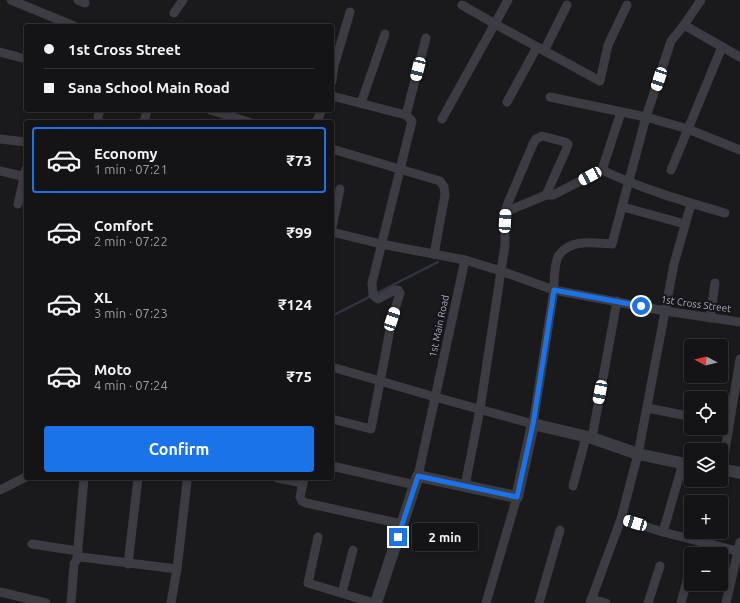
<!DOCTYPE html>
<html lang="en">
<head>
<meta charset="utf-8">
<style>
  body { margin:0; font-family:Ubuntu,sans-serif; background:#212022; color:#f1f3f6; height:100vh; display:flex; flex-direction:column; font-size:15px; white-space:nowrap }
  * { box-sizing:border-box; margin:0 }
  p { font-size:13px; color:#9d9ea0 }
  .icon { flex:none; width:22px; height:22px; fill:none; stroke:currentColor; stroke-width:2; stroke-linecap:round; stroke-linejoin:round }
  .map { position:relative; flex:1; overflow:hidden }
  .sheet { position:absolute; left:24px; top:120px; width:310px; height:360px; display:flex; flex-direction:column; background:#141315; border-radius:4px; box-shadow:0 2px 6px #0003,0 0 0 1px #333234 }
  .sheet>* { flex:none }
  .banner { position:absolute; left:24px; top:24px; width:310px; height:88px; border-radius:4px; box-shadow:0 2px 6px #0003,0 0 0 1px #333234; display:grid; align-content:center; height:88px; padding:0 20px; background:#141315 }
  .needle { width:26px; rotate:277deg }
  .fabs { position:absolute; left:684px; top:339px; display:grid; gap:8px }
  .fabs a { display:grid; place-items:center; width:44px; height:44px; border-radius:4px; background:#141315; box-shadow:0 2px 6px #0003,0 0 0 1px #333234; font-size:20px }
  .end { position:absolute; width:18px; height:18px; margin:-9px; border:5px solid #1a73e8; background:#fff; box-shadow:0 0 0 2px #fff }
  .from { border-radius:50% }
  .bubble { position:absolute; height:28px; border-radius:4px; background:#141315; box-shadow:0 2px 6px #0003,0 0 0 1px #333234; font-size:13px; font-weight:600; line-height:28px; text-align:center }
  .car { position:absolute; width:12px; height:24px; margin:-12px -6px; border-radius:5px; box-shadow:0 0 3px 1px #0007; background:linear-gradient(#fff 24%,#345 0 40%,#fff 0 76%,#345 0 86%,#fff 0) }
  .banner b { display:flex; align-items:center; gap:14px; height:38px; font-size:15px }
  .banner b+b { border-top:1px solid #333234 }
  .banner i { width:10px; height:10px; background:#f1f3f6 }
  ul { padding:7px 0 0; list-style:none }
  li { display:flex; align-items:center; gap:12px; height:66px; margin:0 8px 6px; padding:0 12px; border:2px solid transparent; border-radius:4px }
  li div { flex:1 }
  li b { display:block; font-size:15px }
  li em { font-style:normal; font-weight:600 }
  li.current { border-color:#1a73e8 }
  li>.icon { width:36px; height:36px; stroke-width:1.5 }
  .cta { display:flex; gap:8px; margin-top:auto; padding:8px 20px }
  .cta a { flex:1; height:46px; border-radius:4px; background:#1a73e8; color:#fff; font-size:16px; font-weight:600; line-height:46px; text-align:center }
  .map>svg:first-child { display:block }
  .lines { fill:none; stroke-linecap:round; stroke-linejoin:round }
  .stream { stroke:#2e3642; stroke-width:2.5 }
  .minor { stroke:#3c3c43; stroke-width:9 }
  .tertiary { stroke:#3c3c43; stroke-width:12 }
  .route { stroke:#1a73e8; stroke-width:5 }
  .labels { text-anchor:middle; dominant-baseline:central; stroke-width:4; stroke-linejoin:round; paint-order:stroke }
  .street-label { font-size:10px; fill:#abaebd; stroke:#151417 }
</style>
</head>
<body>
<div class="map">
<svg width="740" height="603" viewBox="0 0 740 603">
  <rect width="100%" height="100%" fill="#1a191c"/>
  <g class="lines">
    <!-- stream -->
    <g class="stream">
      <polyline points="375,294 438,262"/>
      <polyline points="332,316 371,296"/>
    </g>
    <!-- minor -->
    <g class="minor">
      <polyline points="11,0 74,26"/>
      <polyline points="78,0 85,3"/>
      <polyline points="462,5 495,24 600,81 608,45 627,5"/>
      <polyline points="174,13 183,0"/>
      <polyline points="684,25 740,57"/>
      <polyline points="544,51 567,5"/>
      <polyline points="0,52 26,59"/>
      <polyline points="332,81 334,66 350,12"/>
      <polyline points="332,96 406,115 412,121 372,283 373,295 378,299 395,290 398,290 400,293 392,319 371,429 332,419"/>
      <polyline points="550,97 646,117 688,129 740,150"/>
      <polyline points="507,102 537,47"/>
      <polyline points="361,103 385,34"/>
      <polyline points="210,110 249,122"/>
      <polyline points="406,115 426,38"/>
      <polyline points="98,117 100,110"/>
      <polyline points="442,119 508,0"/>
      <polyline points="144,122 147,110"/>
      <polyline points="316,122 322,110"/>
      <polyline points="0,139 26,142"/>
      <polyline points="332,149 440,181 444,187 445,195 434,254"/>
      <path d="M602,170C642,189 683,201 725,213"/>
      <polyline points="671,170 722,47"/>
      <polyline points="0,171 26,177"/>
      <polyline points="18,204 26,169"/>
      <polyline points="623,207 685,224"/>
      <polyline points="505,212 546,195 553,195 602,170 621,112"/>
      <polyline points="332,227 340,189"/>
      <polyline points="332,232 381,244 465,260 501,271 554,290 665,311 740,322"/>
      <polyline points="710,318 715,283"/>
      <path d="M332,367L435,397L533,424L554,290C554,281 554,263 559,255C571,238 595,243 612,244L646,117L671,41L684,25L701,0"/>
      <polyline points="647,408 688,416"/>
      <polyline points="592,438 617,301"/>
      <polyline points="332,466 415,485"/>
      <polyline points="722,469 740,359"/>
      <polyline points="418,476 465,260"/>
      <polyline points="277,478 303,483"/>
      <polyline points="304,478 300,497 302,501 306,503 402,524"/>
      <polyline points="465,486 480,409 505,245 505,212 508,203 533,144 536,139 542,136 565,142 568,144 566,150 546,195"/>
      <polyline points="573,486 586,437"/>
      <polyline points="0,490 26,477"/>
      <polyline points="621,519 663,532 740,552"/>
      <polyline points="663,532 683,463"/>
      <polyline points="318,537 308,583 374,603"/>
      <polyline points="32,544 78,551"/>
      <polyline points="77,559 84,478"/>
      <polyline points="128,564 138,478"/>
      <polyline points="0,592 46,603"/>
      <polyline points="342,593 353,550"/>
      <polyline points="591,599 606,603"/>
      <polyline points="71,603 74,564 77,559 81,557 177,569"/>
      <polyline points="171,603 177,569 187,482"/>
      <polyline points="486,603 517,497"/>
      <polyline points="539,603 560,530"/>
      <polyline points="590,603 621,519 638,454 674,264 691,204"/>
      <polyline points="648,603 660,566"/>
      <polyline points="681,603 688,577"/>
      <polyline points="726,603 740,542"/>
    </g>
    <!-- tertiary -->
    <g class="tertiary">
      <polyline points="721,469 740,473"/>
      <polyline points="376,603 418,476 517,497 533,424 592,438 638,454 691,465"/>
    </g>
  </g>
  <g class="lines">
    <!-- route -->
    <polyline class="route" points="398,537 418,476 517,497 533,424 554,290 641,306"/>
  </g>
  <g class="labels">
    <!-- street labels -->
    <g class="street-label">
      <text transform="translate(696 304) rotate(8)">1st Cross Street</text>
      <text transform="translate(439 326) rotate(-78)">1st Main Road</text>
    </g>
  </g>
</svg>
<div class="fabs">
<a><svg class="needle" viewBox="-14 -14 28 28"><path d="M0-13l5 13h-10z" fill="#e53935"/><path d="M0 13l5-13h-10z" fill="#9d9ea0"/></svg></a>
<a><svg class="icon" aria-label="locate" viewBox="0 0 24 24"><circle cx="12" cy="12" r="6"/><path d="M12 2v4M12 18v4M2 12h4M18 12h4"/></svg></a>
<a><svg class="icon" aria-label="layers" viewBox="0 0 24 24"><path d="M12 4l9 5-9 5-9-5zM3 14l9 5 9-5"/></svg></a>
<a>+</a>
<a>−</a>
</div>
<i class="end from" style="left:641px;top:306px"></i>
<i class="end" style="left:398px;top:537px"></i>
<div class="bubble" style="left:412px;top:523px;width:66px">2 min</div>
<i class="car" style="left:418px;top:69px;rotate:194deg"></i>
<i class="car" style="left:659px;top:79px;rotate:198deg"></i>
<i class="car" style="left:590px;top:176px;rotate:242deg"></i>
<i class="car" style="left:505px;top:221px;rotate:3deg"></i>
<i class="car" style="left:392px;top:319px;rotate:18deg"></i>
<i class="car" style="left:600px;top:392px;rotate:191deg"></i>
<i class="car" style="left:635px;top:523px;rotate:287deg"></i>
<div class="banner">
<b><i class="from"></i>1st Cross Street</b>
<b><i></i>Sana School Main Road</b>
</div>
<section class="sheet">
<ul>
<li class="current"><svg class="icon" aria-label="car" viewBox="0 0 24 24"><path d="M5 17H2v-5l4-1 3-4h7l3 4 3 1v5h-3M9 17h6M6 11h13"/><circle cx="7" cy="17" r="2"/><circle cx="17" cy="17" r="2"/></svg><div><b>Economy</b><p>1 min · 07:21</p></div><em>₹73</em></li>
<li><svg class="icon" aria-label="car" viewBox="0 0 24 24"><path d="M5 17H2v-5l4-1 3-4h7l3 4 3 1v5h-3M9 17h6M6 11h13"/><circle cx="7" cy="17" r="2"/><circle cx="17" cy="17" r="2"/></svg><div><b>Comfort</b><p>2 min · 07:22</p></div><em>₹99</em></li>
<li><svg class="icon" aria-label="car" viewBox="0 0 24 24"><path d="M5 17H2v-5l4-1 3-4h7l3 4 3 1v5h-3M9 17h6M6 11h13"/><circle cx="7" cy="17" r="2"/><circle cx="17" cy="17" r="2"/></svg><div><b>XL</b><p>3 min · 07:23</p></div><em>₹124</em></li>
<li><svg class="icon" aria-label="car" viewBox="0 0 24 24"><path d="M5 17H2v-5l4-1 3-4h7l3 4 3 1v5h-3M9 17h6M6 11h13"/><circle cx="7" cy="17" r="2"/><circle cx="17" cy="17" r="2"/></svg><div><b>Moto</b><p>4 min · 07:24</p></div><em>₹75</em></li>
</ul>
<div class="cta"><a>Confirm</a></div>
</section>
</div>
</body>
</html>
